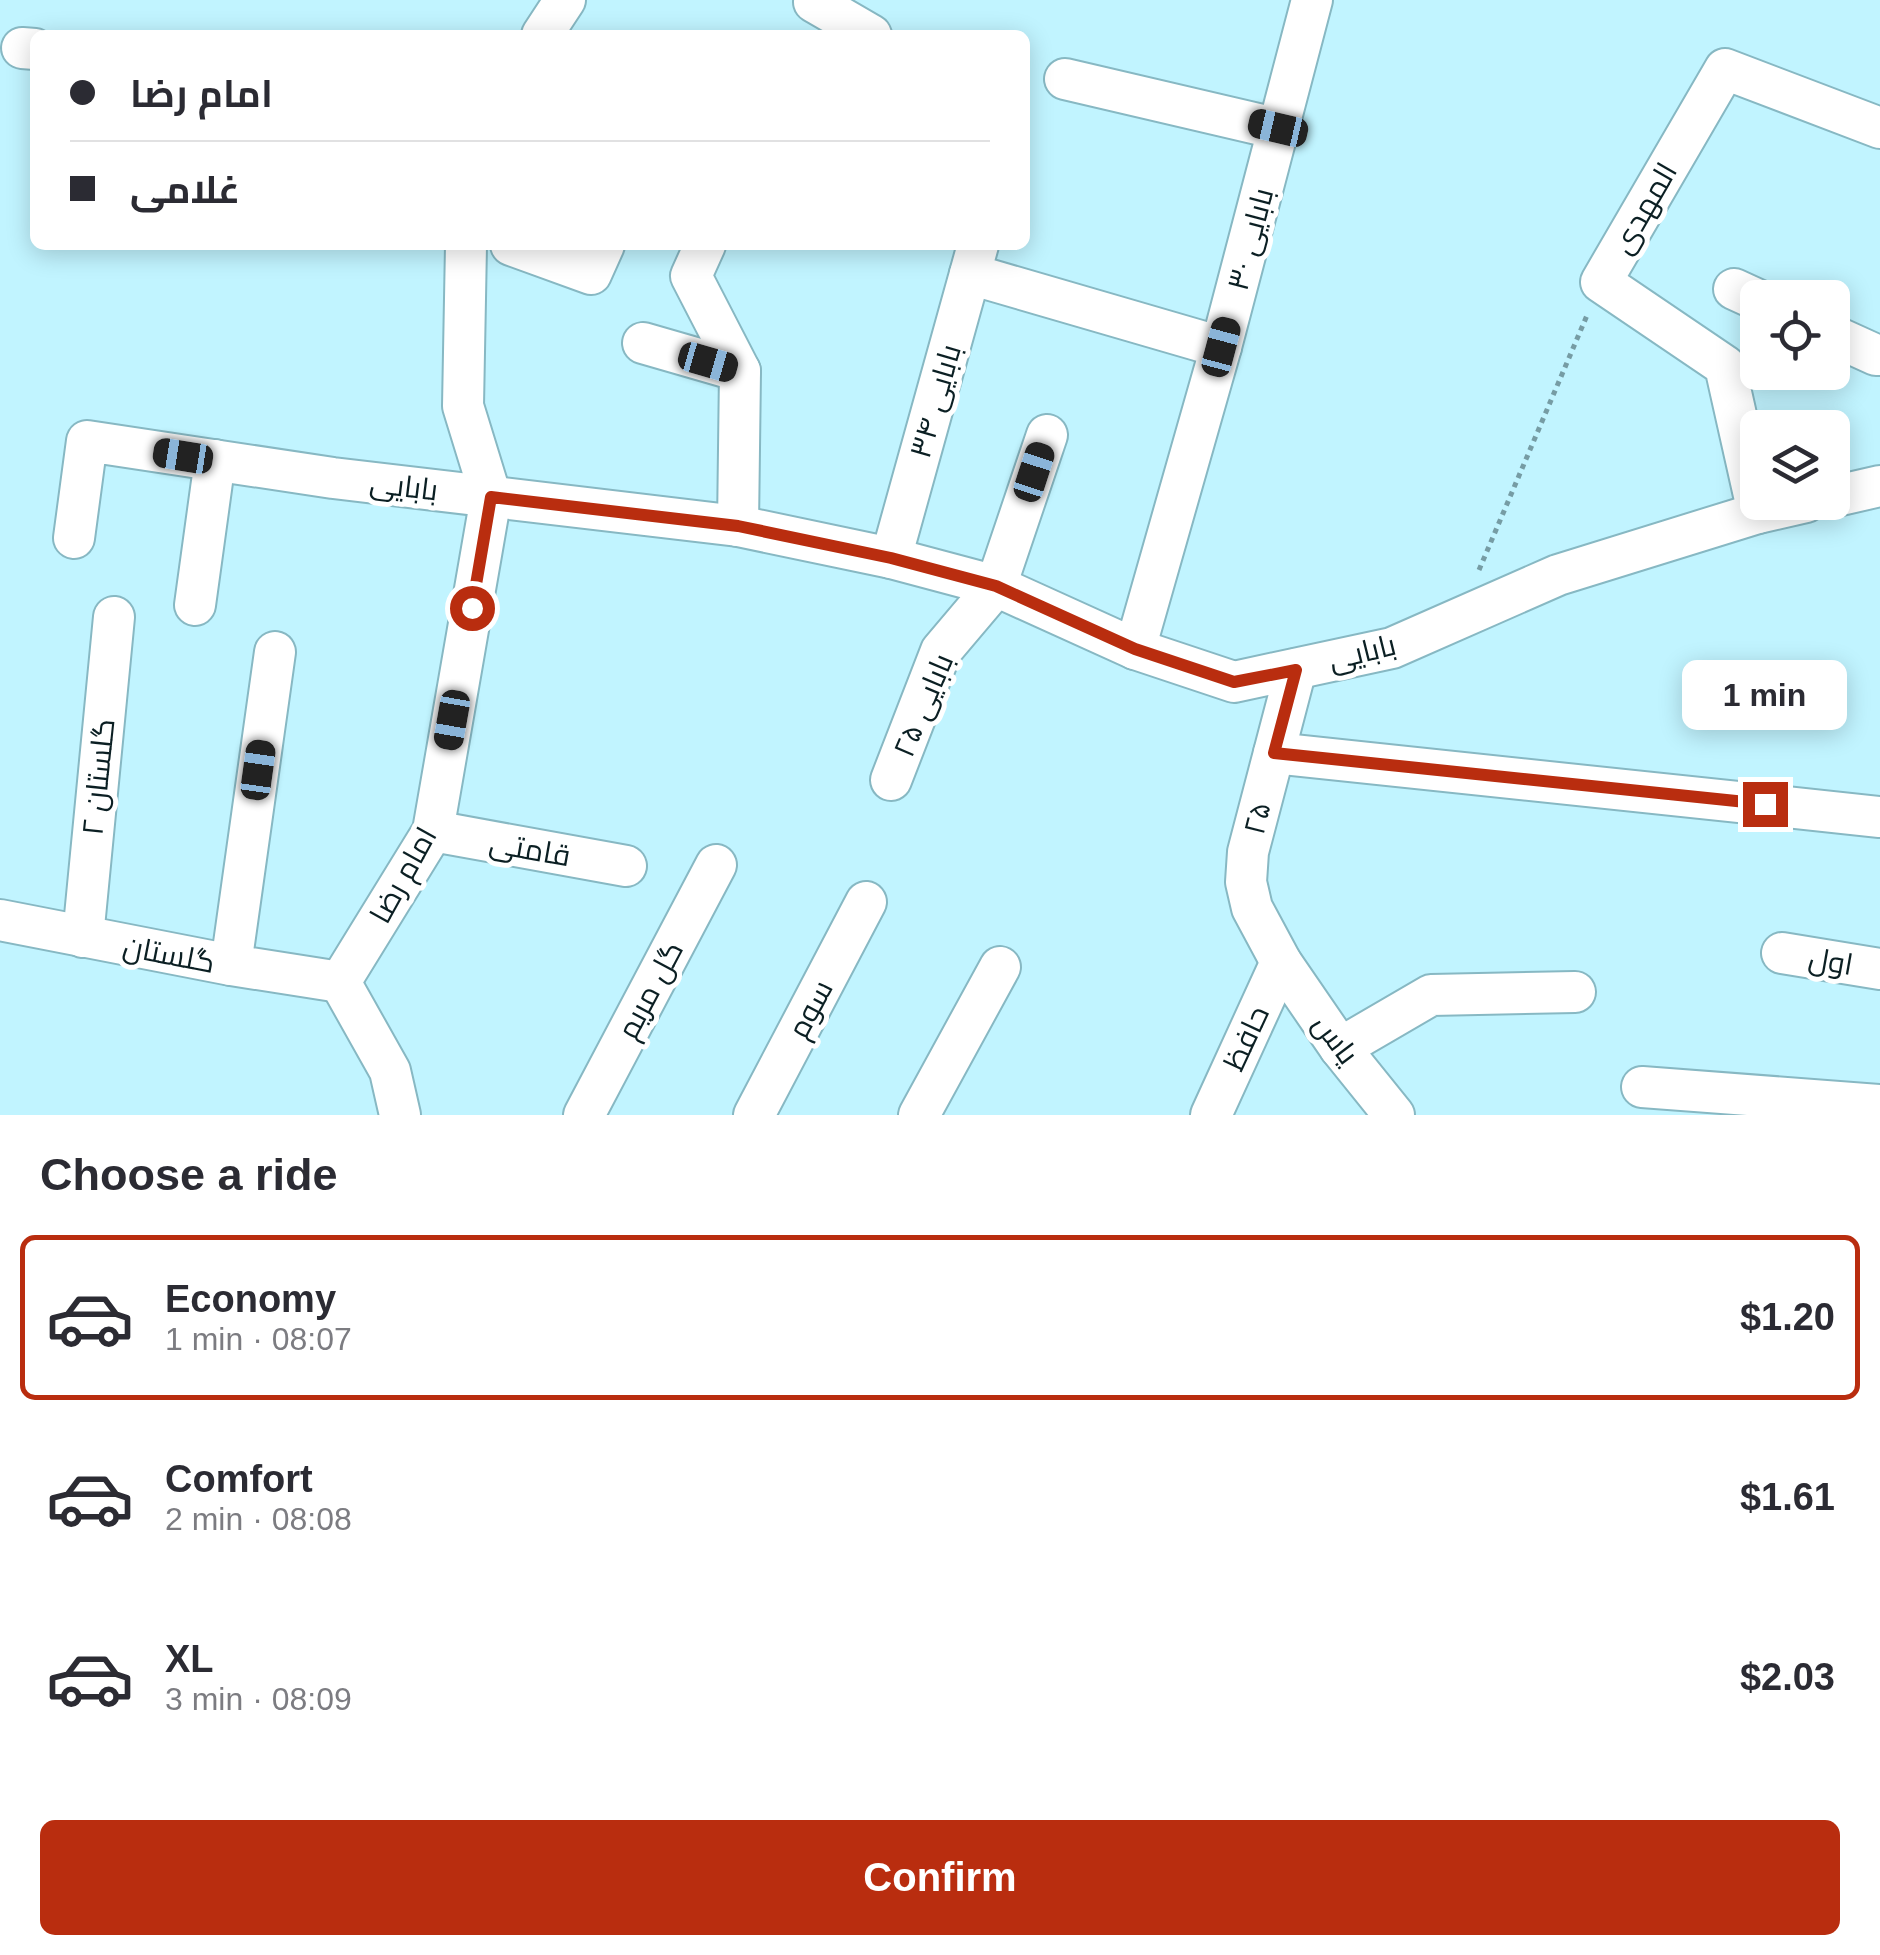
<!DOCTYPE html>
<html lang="en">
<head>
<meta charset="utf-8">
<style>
  body { margin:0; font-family:Arial,Cairo,sans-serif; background:#f7f7f7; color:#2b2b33; height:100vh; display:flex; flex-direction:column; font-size:38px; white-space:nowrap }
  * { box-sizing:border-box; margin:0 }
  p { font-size:32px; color:#7c7c81 }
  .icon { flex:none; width:55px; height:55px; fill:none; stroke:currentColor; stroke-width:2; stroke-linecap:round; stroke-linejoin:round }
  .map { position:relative; height:1115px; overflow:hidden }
  .details { display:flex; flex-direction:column; background:#fff; flex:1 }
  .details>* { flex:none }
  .guide { position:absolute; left:30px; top:30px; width:1000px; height:220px; border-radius:15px; box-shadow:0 5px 25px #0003; display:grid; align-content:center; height:220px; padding:0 40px; background:#fff }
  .controls { position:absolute; left:1740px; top:280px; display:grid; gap:20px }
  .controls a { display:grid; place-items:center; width:110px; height:110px; border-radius:15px; background:#fff; box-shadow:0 5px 25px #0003; font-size:50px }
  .end { position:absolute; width:45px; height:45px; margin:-22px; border:12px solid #b92d0f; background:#fff; box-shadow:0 0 0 5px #fff }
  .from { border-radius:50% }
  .bubble { position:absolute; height:70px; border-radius:15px; background:#fff; box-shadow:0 5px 25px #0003; font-size:32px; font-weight:600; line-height:70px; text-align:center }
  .car { position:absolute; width:30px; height:60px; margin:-30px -15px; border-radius:12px; box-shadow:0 0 8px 2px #0007; background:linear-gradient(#222 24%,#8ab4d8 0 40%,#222 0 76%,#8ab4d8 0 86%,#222 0) }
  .guide b { display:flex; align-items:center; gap:35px; height:95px; font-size:38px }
  .guide b+b { border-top:2px solid #e1e1e2 }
  .guide i { width:25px; height:25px; background:#2b2b33 }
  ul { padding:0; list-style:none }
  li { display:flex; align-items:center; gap:30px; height:165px; margin:0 20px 15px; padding:0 20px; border:5px solid transparent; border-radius:15px }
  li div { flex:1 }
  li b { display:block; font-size:38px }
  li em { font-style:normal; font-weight:600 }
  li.current { border-color:#b92d0f }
  li>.icon { width:90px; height:90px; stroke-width:1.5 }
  h2 { padding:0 40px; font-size:45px; line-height:120px }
  .cta { display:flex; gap:20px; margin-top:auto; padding:20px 40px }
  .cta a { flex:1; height:115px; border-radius:15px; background:#b92d0f; color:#fff; font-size:40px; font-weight:600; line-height:115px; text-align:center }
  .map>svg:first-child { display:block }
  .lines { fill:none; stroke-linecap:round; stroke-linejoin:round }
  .minor-casing { stroke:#87b8c3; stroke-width:44 }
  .path { stroke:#769ca4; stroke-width:5; stroke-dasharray:5 5; stroke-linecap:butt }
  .minor { stroke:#fff; stroke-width:40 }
  .route { stroke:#b92d0f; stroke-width:12 }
  .labels { text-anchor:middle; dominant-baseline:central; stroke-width:10; stroke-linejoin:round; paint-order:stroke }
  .street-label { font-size:30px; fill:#0b1f23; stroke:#fff }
</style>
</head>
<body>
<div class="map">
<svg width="1880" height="1115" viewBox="0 0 1880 1115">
  <rect width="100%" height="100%" fill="#c1f4ff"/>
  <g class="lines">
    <!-- minor casing -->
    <g class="minor-casing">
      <g id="minor">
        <polyline points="814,2 871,35"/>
        <polyline points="542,35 565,0"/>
        <polyline points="22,48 35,49"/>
        <polyline points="1065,79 1279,129"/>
        <polyline points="511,245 591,274 604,245"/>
        <polyline points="705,245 691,276 740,371 738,526"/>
        <polyline points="970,274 1221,347"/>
        <polyline points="1734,289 1758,300"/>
        <polyline points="1832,335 1876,355 1880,355"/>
        <polyline points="643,343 740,371"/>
        <polyline points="1832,497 1880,486"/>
        <polyline points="1758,513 1725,366 1601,282 1725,69 1880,128"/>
        <polyline points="74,538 87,441 333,478 738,526 891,558 996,586 1135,649 1234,682 1392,648 1558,575 1758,513 1806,502"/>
        <polyline points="891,558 978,245"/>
        <polyline points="195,605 215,460"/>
        <polyline points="1135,649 1221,347 1312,0"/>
        <polyline points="1296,669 1248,852 1246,882 1252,908 1281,962 1340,1048 1394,1115"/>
        <polyline points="1274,753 1880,817"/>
        <polyline points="891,780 941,651 996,586 1047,435"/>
        <polyline points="433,831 626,866"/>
        <polyline points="0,920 231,965 340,982"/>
        <polyline points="83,937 114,617"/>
        <polyline points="1782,953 1880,969"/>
        <polyline points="231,965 275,652"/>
        <polyline points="340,982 433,831 491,497 463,406 466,245"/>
        <polyline points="340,982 390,1071 400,1115"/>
        <polyline points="1340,1048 1431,995 1575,992"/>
        <polyline points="1642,1087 1880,1105"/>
        <polyline points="584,1115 716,865"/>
        <polyline points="754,1115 866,902"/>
        <polyline points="919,1115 1000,967"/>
        <polyline points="1211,1115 1281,962"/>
      </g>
    </g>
    <!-- path -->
    <polyline class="path" points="1479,570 1588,313"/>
    <!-- minor -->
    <use href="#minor" class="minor"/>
  </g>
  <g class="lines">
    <!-- route -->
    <polyline class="route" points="472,608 491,497 738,526 891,558 996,586 1135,649 1234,682 1296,670 1274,753 1765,804"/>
  </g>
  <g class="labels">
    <!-- street labels -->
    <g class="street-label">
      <text transform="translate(1644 208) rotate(-60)">المهدی</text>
      <text transform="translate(1250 239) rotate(-75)">بابایی ۳۰</text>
      <text transform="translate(935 401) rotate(-74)">بابایی ۳۴</text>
      <text transform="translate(404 486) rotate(7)">بابایی</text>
      <text transform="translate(1362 652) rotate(-14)">بابایی</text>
      <text transform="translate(923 705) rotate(-67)">بابایی ۲۵</text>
      <text transform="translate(98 777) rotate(-84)">گلستان ۲</text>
      <text transform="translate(1257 818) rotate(-76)">۲۵</text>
      <text transform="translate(530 849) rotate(10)">قامتی</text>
      <text transform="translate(403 875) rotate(-61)">امام رضا</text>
      <text transform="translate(169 954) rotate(11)">گلستان</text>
      <text transform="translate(1831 961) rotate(10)">اول</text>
      <text transform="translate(650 990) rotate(-62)">گل مریم</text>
      <text transform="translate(810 1009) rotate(-62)">سوم</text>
      <text transform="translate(1246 1038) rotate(-65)">حافظ</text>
      <text transform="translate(1336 1039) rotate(53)">یاس</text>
    </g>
  </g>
</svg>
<div class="controls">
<a><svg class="icon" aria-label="locate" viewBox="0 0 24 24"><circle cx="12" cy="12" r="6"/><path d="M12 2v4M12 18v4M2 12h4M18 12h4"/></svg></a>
<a><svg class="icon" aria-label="layers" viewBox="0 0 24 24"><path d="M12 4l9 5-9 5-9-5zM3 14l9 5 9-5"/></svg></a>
</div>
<i class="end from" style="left:472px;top:608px"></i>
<i class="end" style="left:1765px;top:804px"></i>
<div class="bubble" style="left:1682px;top:660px;width:165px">1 min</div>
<i class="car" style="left:1278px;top:128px;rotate:283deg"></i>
<i class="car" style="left:1221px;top:347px;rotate:15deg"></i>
<i class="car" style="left:708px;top:362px;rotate:106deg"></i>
<i class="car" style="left:183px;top:456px;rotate:279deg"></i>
<i class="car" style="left:1034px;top:472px;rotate:18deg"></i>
<i class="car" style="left:452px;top:720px;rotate:190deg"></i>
<i class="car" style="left:258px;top:770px;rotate:8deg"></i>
<div class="guide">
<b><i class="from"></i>امام رضا</b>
<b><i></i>غلامی</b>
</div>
</div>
<section class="details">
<h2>Choose a ride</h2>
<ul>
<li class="current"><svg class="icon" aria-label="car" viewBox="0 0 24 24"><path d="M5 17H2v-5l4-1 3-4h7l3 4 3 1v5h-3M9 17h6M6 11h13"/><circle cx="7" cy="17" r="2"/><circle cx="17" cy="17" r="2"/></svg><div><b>Economy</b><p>1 min · 08:07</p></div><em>$1.20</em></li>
<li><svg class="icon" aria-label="car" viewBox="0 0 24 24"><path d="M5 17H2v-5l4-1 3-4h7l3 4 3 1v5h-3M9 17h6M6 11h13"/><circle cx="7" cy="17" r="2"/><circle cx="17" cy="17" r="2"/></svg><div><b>Comfort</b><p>2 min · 08:08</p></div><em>$1.61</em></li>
<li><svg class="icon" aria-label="car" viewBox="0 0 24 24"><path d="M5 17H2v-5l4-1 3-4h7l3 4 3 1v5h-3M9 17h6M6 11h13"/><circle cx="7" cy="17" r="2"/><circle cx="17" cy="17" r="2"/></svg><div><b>XL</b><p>3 min · 08:09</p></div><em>$2.03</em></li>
</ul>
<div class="cta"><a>Confirm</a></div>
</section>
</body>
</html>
